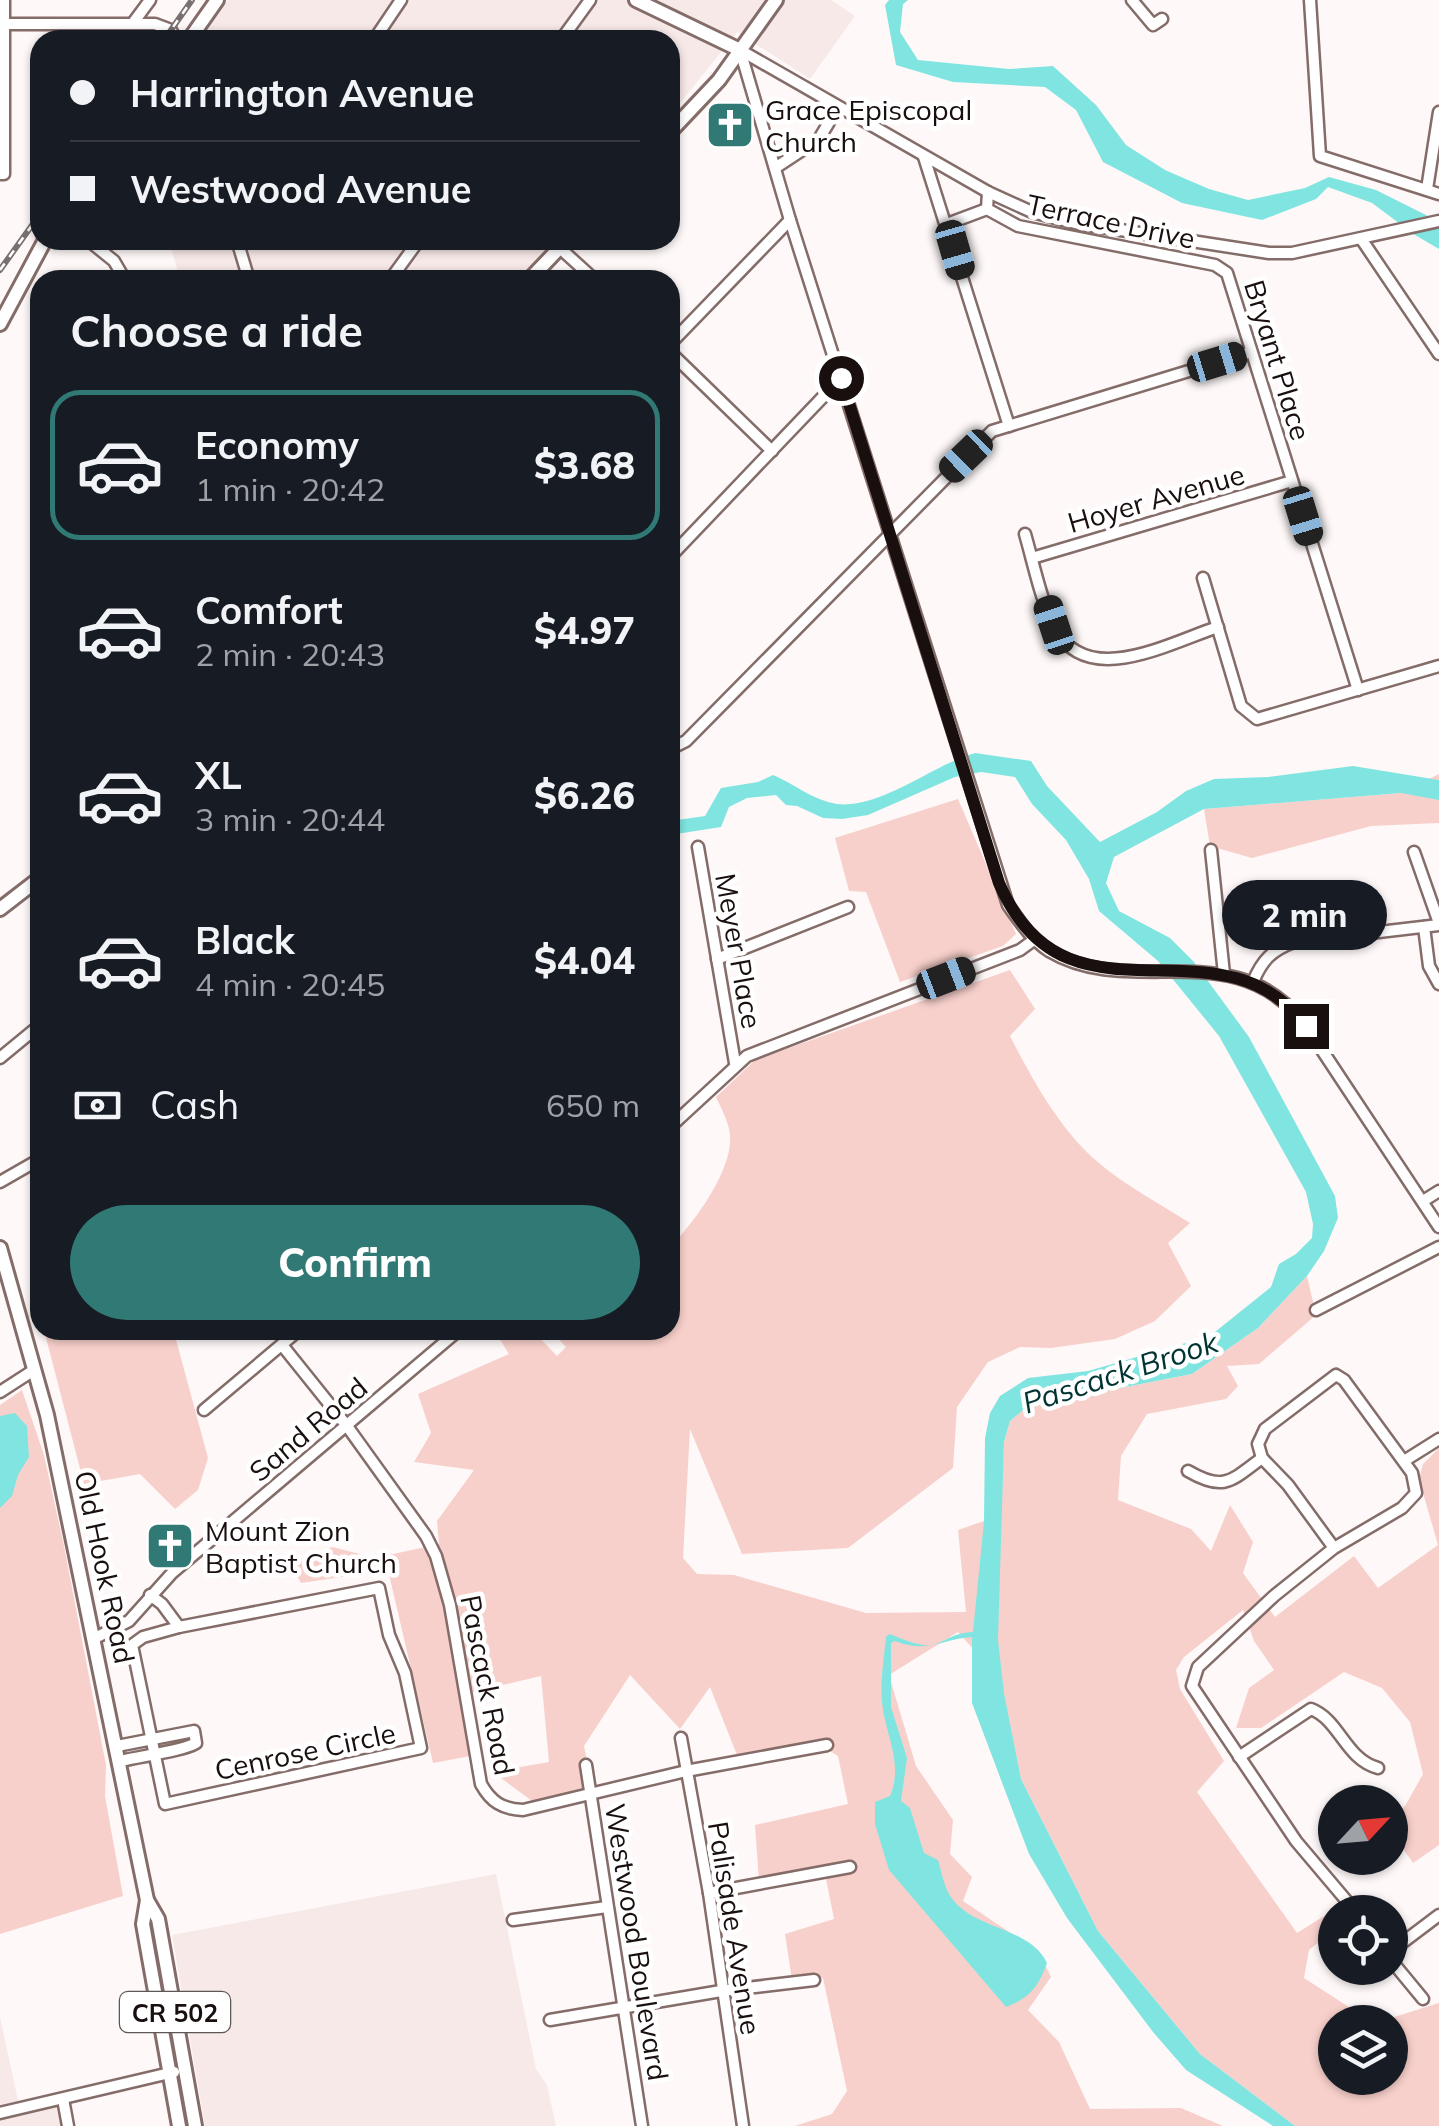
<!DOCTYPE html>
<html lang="en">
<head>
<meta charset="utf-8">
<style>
  body { margin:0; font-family:Mulish,sans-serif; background:#20242c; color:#f1f3f6; height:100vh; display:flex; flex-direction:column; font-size:38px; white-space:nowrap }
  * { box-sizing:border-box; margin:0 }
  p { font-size:32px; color:#9ea1a6 }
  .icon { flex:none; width:55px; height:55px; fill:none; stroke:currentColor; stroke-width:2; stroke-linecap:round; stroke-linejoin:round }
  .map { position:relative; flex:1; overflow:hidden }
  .side { position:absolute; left:30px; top:270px; width:650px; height:1070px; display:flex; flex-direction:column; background:#171b24; border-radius:30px; box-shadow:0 2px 8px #0004 }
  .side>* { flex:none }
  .hud { position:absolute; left:30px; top:30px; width:650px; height:220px; border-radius:30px; box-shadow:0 2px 8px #0004; display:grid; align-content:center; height:220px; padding:0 40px; background:#171b24 }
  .needle { width:65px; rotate:64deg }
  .controls { position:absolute; left:1318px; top:1785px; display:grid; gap:20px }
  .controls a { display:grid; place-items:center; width:90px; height:90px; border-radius:50%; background:#171b24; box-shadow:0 2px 8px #0004; font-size:50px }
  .end { position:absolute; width:45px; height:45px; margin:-22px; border:12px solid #180f0e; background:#fff; box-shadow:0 0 0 5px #fff }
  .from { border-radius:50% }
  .bubble { position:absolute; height:70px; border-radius:35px; background:#171b24; box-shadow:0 2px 8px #0004; font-size:32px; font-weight:800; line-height:70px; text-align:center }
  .car { position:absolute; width:30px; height:60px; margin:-30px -15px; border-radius:12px; box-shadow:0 0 8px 2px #0007; background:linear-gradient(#222 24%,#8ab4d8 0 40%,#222 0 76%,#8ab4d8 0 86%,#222 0) }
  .hud b { display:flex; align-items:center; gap:35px; height:95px; font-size:38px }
  .hud b+b { border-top:2px solid #363941 }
  .hud i { width:25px; height:25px; background:#f1f3f6 }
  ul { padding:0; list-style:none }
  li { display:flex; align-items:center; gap:30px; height:150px; margin:0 20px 15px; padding:0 20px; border:5px solid transparent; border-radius:30px }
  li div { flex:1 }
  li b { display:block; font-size:38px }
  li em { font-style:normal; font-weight:800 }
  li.active { border-color:#307975 }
  li>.icon { width:90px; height:90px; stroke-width:1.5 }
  h2 { padding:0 40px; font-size:45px; line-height:120px }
  .pay { display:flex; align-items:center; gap:25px; height:110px; padding:0 40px; font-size:38px }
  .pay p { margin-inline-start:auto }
  .cta { display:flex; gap:20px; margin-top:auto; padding:20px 40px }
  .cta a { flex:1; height:115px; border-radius:60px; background:#307975; color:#fff; font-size:40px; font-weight:800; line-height:115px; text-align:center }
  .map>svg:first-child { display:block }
  .built { fill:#f7e9e7 }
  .green { fill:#f8d0cb }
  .water { fill:#80e5e0 }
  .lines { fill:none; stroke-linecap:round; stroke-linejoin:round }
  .minor-casing { stroke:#846c69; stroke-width:15 }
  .major-casing { stroke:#846c69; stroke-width:18 }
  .minor { stroke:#fff; stroke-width:10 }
  .major { stroke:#fff; stroke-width:12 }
  .rail-casing { stroke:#797170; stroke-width:6 }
  .rail { stroke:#fff; stroke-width:2.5; stroke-dasharray:8; stroke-linecap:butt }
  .route { stroke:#180f0e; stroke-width:12 }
  .labels { text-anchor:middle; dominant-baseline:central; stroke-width:9; stroke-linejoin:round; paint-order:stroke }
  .shield { fill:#fff; stroke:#5d5756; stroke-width:2.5 }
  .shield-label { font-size:25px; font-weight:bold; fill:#180f0e }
  .poi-label { font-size:28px; fill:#180f0e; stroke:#fff; text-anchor:start }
  .street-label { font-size:28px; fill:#180f0e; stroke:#fff }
  .water-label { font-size:30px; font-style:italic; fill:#003432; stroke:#fff }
</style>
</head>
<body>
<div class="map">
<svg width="1439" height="2126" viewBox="0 0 1439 2126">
  <rect width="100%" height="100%" fill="#fef8f8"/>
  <!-- built -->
  <g class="built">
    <polygon points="228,0 831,0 855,16 810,79 737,32 670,116 670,40 200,40"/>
    <polygon points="169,240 574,240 537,280 180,280"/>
    <polygon points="496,1874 536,2069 547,2085 556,2126 205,2126 172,1935"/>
    <polygon points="0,2017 20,2110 65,2100 70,2126 0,2126"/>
  </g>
  <!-- green -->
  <g class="green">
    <polygon points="1439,774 1439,823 1371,826 1252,858 1210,846 1204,809 1401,793"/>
    <polygon points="958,799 1016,934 1003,946 900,982 866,892 849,891 835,838"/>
    <path d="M1010,970L1035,1009L1010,1036C1032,1079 1061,1132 1099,1163C1126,1186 1160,1204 1190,1223L1168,1243L1191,1286L1155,1321L1115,1339L1051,1348L1020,1347L988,1362L957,1407L953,1468L848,1548L742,1554L690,1429L683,1558L697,1574L734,1575L866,1613L966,1612L958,1530L984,1521L1001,1506L1004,1442L1010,1421L1028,1406L1192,1374L1258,1328L1307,1276L1316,1315L1259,1364L1227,1366L1238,1386L1226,1399L1147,1414L1121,1456L1118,1500L1191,1529L1211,1551L1230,1505L1253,1542L1243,1573L1275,1617L1354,1556L1378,1588L1438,1545L1419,1479L1423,1464L1439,1448V1845L1413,1863L1399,1843L1390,1849V1817L1405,1806L1423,1774L1410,1722L1382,1688L1344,1672L1261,1728H1236L1249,1688L1274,1670L1254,1641L1243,1610L1184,1657L1176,1670L1180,1689L1224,1761L1197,1792L1297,1933L1329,1913L1335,1929L1309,1950L1304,1978L1372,2022H1335V2078H1390V2022H1378L1439,2003V2126H1295L1200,2054L1098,1931L1021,1779L1001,1680L958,1632L889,1675L916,1766L953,1820L950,1854L972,1877L963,1901L1039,1952L1051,1977L1028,2010L1059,2042L1090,2109L1181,2108L1223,2126H795L832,2114L847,2091L823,1978L792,1980L785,1934L834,1919L824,1869L759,1881L755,1825L848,1804L838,1756L814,1741L737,1755L710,1687L680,1729L630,1675L584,1746L593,1792L532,1801L493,1772L549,1762L541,1676L461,1695L471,1756L433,1763L388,1570L301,1583L291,1565L332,1547L375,1558L439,1544L437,1521L474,1470L414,1462L431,1433L418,1394L509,1354L494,1330H532L557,1356L566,1347L550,1330H670V1247C694,1223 733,1170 730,1135C729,1122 721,1108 716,1097L755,1060Z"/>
    <polygon points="44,1330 203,1330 175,1336 208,1458 198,1490 175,1509 140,1474 84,1484"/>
    <polygon points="22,1390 44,1455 64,1546 106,1765 105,1796 123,1896 0,1934 0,1405"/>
  </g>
  <!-- water -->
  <g class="water">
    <polygon points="889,0 908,0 903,4 900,32 918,60 1009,69 1053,66 1096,105 1126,145 1165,170 1209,189 1248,200 1305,188 1329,177 1376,190 1426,215 1439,225 1439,249 1415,235 1372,203 1328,187 1316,199 1262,220 1182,203 1103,162 1076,110 1045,87 953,82 896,65 885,5"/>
    <path d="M975,753L1031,761L1047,786L1100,842L1157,812L1186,791L1214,779L1268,777L1353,766L1439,780V800L1401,793L1204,809L1114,857L1106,883L1119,911L1170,938L1194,962L1249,1037L1335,1196L1338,1218L1324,1251L1307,1276L1258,1328L1192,1374L1028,1406L1010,1421L1004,1442L998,1640L1004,1693L1021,1779L1098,1931L1200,2054L1295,2126H1273L1186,2070L1153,2032L1067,1918L1029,1854L972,1703V1637C942,1639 927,1654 895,1641L891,1643V1707L907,1758L901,1801L910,1808L924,1853L938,1860C941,1870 943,1881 947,1890C966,1931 1029,1924 1047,1963C1039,1986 1030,1998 1006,2007L889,1870L875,1824V1802L890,1796C904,1763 885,1735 882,1702C880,1681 884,1658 886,1637L889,1634C901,1638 919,1647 932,1645C948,1641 951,1633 973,1632L984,1521L985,1438L990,1413L1000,1396L1028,1378L1088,1371L1210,1336L1271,1287L1279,1264L1296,1254L1312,1238L1313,1224L1306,1192L1219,1036L1158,961L1099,911L1089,879L1066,840L1032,804L1015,777L981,772L955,777L868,815L842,819L823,818L797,806L786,805L776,795L747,798L729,807L721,827L670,835V821L705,816L721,788L758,782L773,775C795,784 812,800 837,804C881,809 932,765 975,753Z"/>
    <polygon points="15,1413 27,1426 29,1457 18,1475 12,1496 0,1508 0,1416"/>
  </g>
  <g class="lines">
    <!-- minor casing -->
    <g class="minor-casing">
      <g id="minor">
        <polyline points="1132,0 1153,25 1162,19"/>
        <polyline points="1310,0 1320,156 1439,194"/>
        <polyline points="133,23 150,0"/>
        <polyline points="0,24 155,24 171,30 176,40"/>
        <polyline points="374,40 401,0"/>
        <polyline points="561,40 590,0"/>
        <path d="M740,50L790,220L1008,905C1020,922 1032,940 1049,951C1133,1001 1235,931 1306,1026L1439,1227"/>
        <polyline points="740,50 988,192 1032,212 1075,223 1269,253 1292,253 1439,221"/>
        <polyline points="924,157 1009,426"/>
        <polyline points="775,168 819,139 838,107"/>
        <polyline points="0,174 4,174 4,0"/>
        <polyline points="1427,189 1439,112"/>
        <polyline points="988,192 987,209 1018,226 1215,265 1227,273 1358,690"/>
        <polyline points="947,224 987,209"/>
        <polyline points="88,240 114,261 125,280"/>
        <polyline points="237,240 249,280"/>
        <polyline points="551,240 595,280"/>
        <polyline points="1362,240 1439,354"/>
        <polyline points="390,280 419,240"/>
        <polyline points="670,344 790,220"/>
        <polyline points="670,352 772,451"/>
        <path d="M1025,534C1034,565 1041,602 1056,630C1089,689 1171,642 1218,627"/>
        <polyline points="670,557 841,378"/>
        <polyline points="1032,558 1292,481"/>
        <polyline points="1203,578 1241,706 1257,719 1439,666"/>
        <polyline points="670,749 686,741 992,431 1251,352"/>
        <polyline points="698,847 735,1063"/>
        <polyline points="1211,850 1224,974"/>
        <polyline points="1414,852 1439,923"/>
        <polyline points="1424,927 1429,966 1439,984"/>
        <polyline points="717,959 848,907"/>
        <path d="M1253,982C1262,960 1272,950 1294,942L1439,925"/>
        <polyline points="0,1058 40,1025"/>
        <polyline points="670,1127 747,1056 1020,950 1035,939"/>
        <polyline points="0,1182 40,1159"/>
        <polyline points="1423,1201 1439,1191"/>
        <polyline points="1316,1310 1439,1247"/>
        <path d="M282,1345L347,1426L426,1536L436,1556L450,1605L481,1784C491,1802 502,1809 523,1810L686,1771L827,1745"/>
        <polyline points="0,1392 34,1370"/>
        <polyline points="204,1410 299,1330"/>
        <polyline points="1404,1461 1439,1439"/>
        <path d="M1188,1471C1224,1492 1231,1481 1262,1458"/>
        <polyline points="1334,1548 1288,1485 1262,1458 1258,1444 1265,1429 1336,1375 1344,1380 1412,1473 1416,1493 1402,1508 1334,1548 1274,1596 1198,1667 1192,1686 1296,1841 1356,1912"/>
        <polygon points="379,1588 389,1635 405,1673 421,1748 165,1804 132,1645 143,1637 179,1627"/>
        <polyline points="150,1595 162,1604 179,1627"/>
        <polyline points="95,1638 129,1621 172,1573 459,1330"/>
        <polyline points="681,1738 709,1893 743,2126"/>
        <path d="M117,1746L194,1731L196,1743C183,1751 140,1756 121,1761"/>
        <path d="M1239,1757L1311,1709C1340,1720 1345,1759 1378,1768"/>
        <polyline points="586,1765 642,2126"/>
        <polyline points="709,1893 850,1867"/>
        <polyline points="513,1920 607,1907"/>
        <polyline points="1390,1952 1439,1915"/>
        <polyline points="1390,1959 1423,1999"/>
        <polyline points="550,2020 721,1991 814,1980"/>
        <polyline points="63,2099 68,2126"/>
        <polyline points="0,2113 174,2072"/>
      </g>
    </g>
    <!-- major casing -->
    <g class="major-casing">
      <g id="major">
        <polyline points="636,0 740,50"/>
        <polyline points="189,40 217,0"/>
        <polyline points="670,132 719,80 776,0"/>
        <polyline points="529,280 567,240"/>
        <polyline points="0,324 45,240"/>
        <polyline points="0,909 40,878"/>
        <polyline points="0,1248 47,1415 147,1900 158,1919 195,2126"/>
        <polyline points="147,1900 143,1924 179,2126"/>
      </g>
    </g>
    <!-- minor -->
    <use href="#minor" class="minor"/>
    <!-- major -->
    <use href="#major" class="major"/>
    <!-- rail casing -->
    <g class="rail-casing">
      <g id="rail">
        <polyline points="164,40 192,0"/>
        <polyline points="0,270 40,214"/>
      </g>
    </g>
    <!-- rail -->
    <use href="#rail" class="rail"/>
  </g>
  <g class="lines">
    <!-- route -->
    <path class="route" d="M841,378L999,883C1067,1042 1218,909 1306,1026"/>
  </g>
  <!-- icons -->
  <defs>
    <g id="church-square" transform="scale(2.5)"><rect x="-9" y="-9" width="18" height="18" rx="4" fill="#307975" stroke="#fff"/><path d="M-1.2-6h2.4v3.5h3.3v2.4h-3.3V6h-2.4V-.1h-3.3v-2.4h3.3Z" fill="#fff"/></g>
  </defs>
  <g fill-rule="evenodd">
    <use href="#church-square" x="730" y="125"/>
    <use href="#church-square" x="170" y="1546"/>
  </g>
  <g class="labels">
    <!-- shield labels -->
    <rect class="shield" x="120" y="1992" width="110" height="40" rx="8"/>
    <g class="shield-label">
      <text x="175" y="2012">CR 502</text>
    </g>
    <!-- poi labels -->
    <g class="poi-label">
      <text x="765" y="109">Grace Episcopal<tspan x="765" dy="32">Church</tspan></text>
      <text x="205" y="1530">Mount Zion<tspan x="205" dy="32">Baptist Church</tspan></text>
    </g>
    <!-- street labels -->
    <g class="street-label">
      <text transform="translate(1111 221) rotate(12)">Terrace Drive</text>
      <text transform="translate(1278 360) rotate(73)">Bryant Place</text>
      <text transform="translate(1156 498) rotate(-16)">Hoyer Avenue</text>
      <text transform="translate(739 951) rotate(80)">Meyer Place</text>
      <text transform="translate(308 1429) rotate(-40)">Sand Road</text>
      <text transform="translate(105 1567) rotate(78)">Old Hook Road</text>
      <text transform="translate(488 1685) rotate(79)">Pascack Road</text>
      <text transform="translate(305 1751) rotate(-12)">Cenrose Circle</text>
      <text transform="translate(735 1928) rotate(81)">Palisade Avenue</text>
      <text transform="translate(637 1942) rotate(81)">Westwood Boulevard</text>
    </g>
    <!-- water labels -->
    <g class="water-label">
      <text transform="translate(1120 1372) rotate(-18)">Pascack Brook</text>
    </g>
  </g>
</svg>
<div class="controls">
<a><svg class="needle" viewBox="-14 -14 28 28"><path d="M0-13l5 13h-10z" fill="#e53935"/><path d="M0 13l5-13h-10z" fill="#9ea1a6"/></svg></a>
<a><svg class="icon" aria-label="locate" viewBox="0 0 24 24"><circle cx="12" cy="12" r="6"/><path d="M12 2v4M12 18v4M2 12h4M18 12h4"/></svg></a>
<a><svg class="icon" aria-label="layers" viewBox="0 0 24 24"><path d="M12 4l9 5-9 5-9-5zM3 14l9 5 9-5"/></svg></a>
</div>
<i class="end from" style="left:841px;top:378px"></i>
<i class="end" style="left:1306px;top:1026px"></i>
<div class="bubble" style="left:1222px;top:880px;width:165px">2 min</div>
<i class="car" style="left:955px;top:250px;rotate:164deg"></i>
<i class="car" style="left:1217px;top:362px;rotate:73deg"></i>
<i class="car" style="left:966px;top:456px;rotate:226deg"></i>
<i class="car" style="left:1303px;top:516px;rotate:163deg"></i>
<i class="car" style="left:1054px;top:625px;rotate:342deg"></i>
<i class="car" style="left:946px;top:978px;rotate:69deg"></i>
<div class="hud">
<b><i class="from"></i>Harrington Avenue</b>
<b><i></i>Westwood Avenue</b>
</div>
<section class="side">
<h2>Choose a ride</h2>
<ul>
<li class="active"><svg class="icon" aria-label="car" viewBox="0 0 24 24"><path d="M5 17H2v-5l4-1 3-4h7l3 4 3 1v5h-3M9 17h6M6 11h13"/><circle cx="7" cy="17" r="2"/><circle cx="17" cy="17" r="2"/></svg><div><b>Economy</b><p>1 min · 20:42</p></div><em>$3.68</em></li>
<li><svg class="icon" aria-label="car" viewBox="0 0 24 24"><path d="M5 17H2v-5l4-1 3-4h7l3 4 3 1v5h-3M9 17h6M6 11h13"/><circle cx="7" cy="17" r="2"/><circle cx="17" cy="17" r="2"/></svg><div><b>Comfort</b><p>2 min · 20:43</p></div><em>$4.97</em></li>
<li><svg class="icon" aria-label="car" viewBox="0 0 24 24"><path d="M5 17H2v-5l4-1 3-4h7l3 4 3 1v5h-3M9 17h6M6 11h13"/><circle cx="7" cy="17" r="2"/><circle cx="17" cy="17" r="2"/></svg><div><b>XL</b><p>3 min · 20:44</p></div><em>$6.26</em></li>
<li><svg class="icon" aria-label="car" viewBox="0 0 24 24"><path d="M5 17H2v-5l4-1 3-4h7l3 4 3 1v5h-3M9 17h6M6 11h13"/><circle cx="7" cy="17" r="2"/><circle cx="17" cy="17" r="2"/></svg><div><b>Black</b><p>4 min · 20:45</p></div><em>$4.04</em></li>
</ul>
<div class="pay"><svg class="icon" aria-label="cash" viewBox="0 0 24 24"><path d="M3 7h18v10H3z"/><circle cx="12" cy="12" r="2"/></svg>Cash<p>650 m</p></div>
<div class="cta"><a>Confirm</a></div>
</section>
</div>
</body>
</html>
